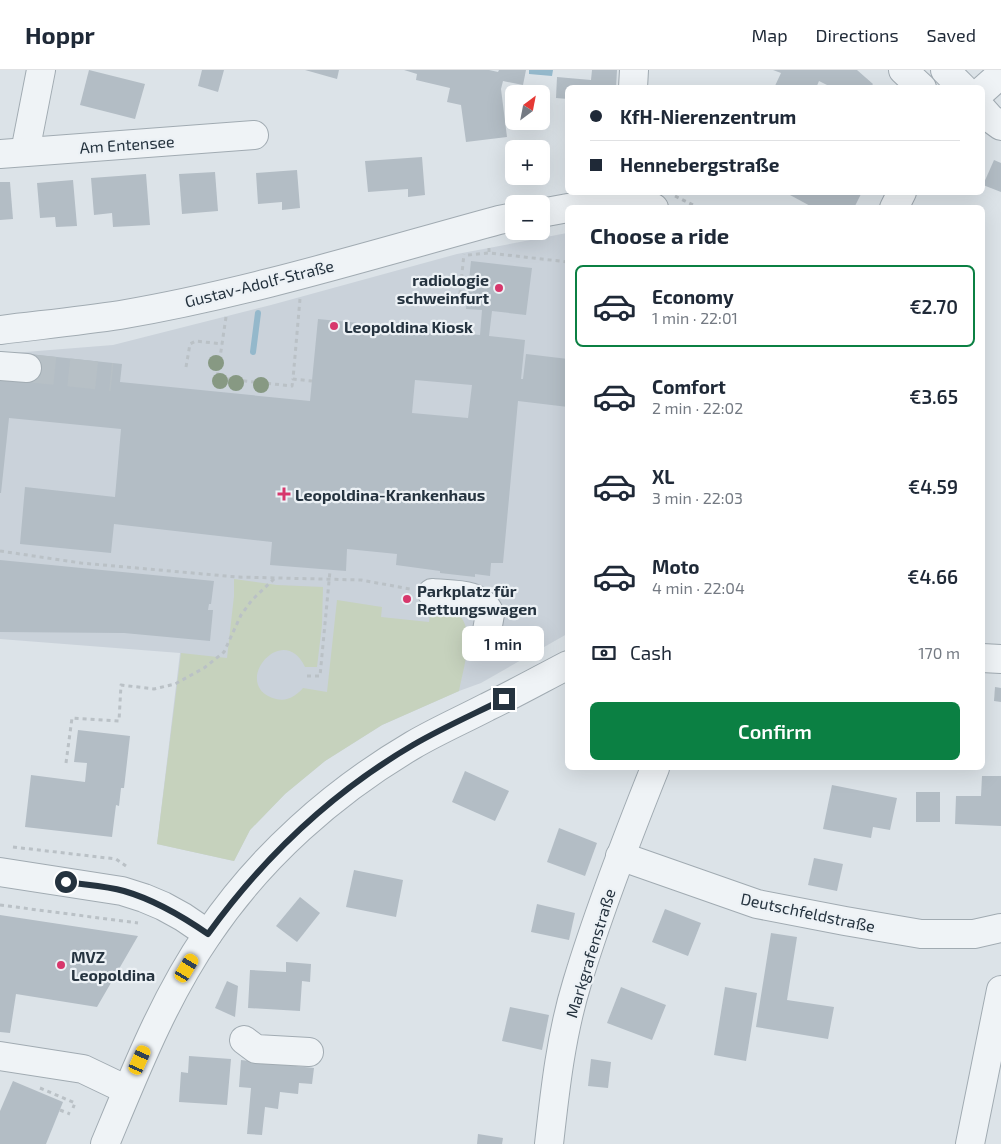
<!DOCTYPE html>
<html lang="en">
<head>
<meta charset="utf-8">
<style>
  body { margin:0; font-family:"Exo 2",sans-serif; background:#f6f6f7; color:#1f2937; height:100vh; display:flex; flex-direction:column; font-size:19px; white-space:nowrap }
  * { box-sizing:border-box; margin:0 }
  p { font-size:16px; color:#747a83 }
  .icon { flex:none; width:28px; height:28px; fill:none; stroke:currentColor; stroke-width:2; stroke-linecap:round; stroke-linejoin:round }
  .map { position:relative; flex:1; overflow:hidden }
  .sheet { position:absolute; left:565px; top:135px; width:420px; height:565px; display:flex; flex-direction:column; background:#fff; border-radius:8px; box-shadow:0 5px 20px #0002 }
  .sheet>* { flex:none }
  .hud { position:absolute; left:565px; top:15px; width:420px; height:110px; border-radius:8px; box-shadow:0 5px 20px #0002; display:grid; align-content:center; height:110px; padding:0 25px; background:#fff }
  .needle { width:32px; rotate:32deg }
  .buttons { position:absolute; left:505px; top:15px; display:grid; gap:10px }
  .buttons a { display:grid; place-items:center; width:45px; height:45px; border-radius:8px; background:#fff; box-shadow:0 5px 20px #0002; font-size:25px }
  .end { position:absolute; width:22px; height:22px; margin:-11px; border:6px solid #25333f; background:#fff; box-shadow:0 0 0 2px #fff }
  .from { border-radius:50% }
  .bubble { position:absolute; height:35px; border-radius:8px; background:#fff; box-shadow:0 5px 20px #0002; font-size:16px; font-weight:600; line-height:35px; text-align:center }
  .car { position:absolute; width:15px; height:30px; margin:-15px -8px; border-radius:6px; box-shadow:0 0 4px 1px #0007; background:linear-gradient(#f5c518 24%,#345 0 40%,#f5c518 0 76%,#345 0 86%,#f5c518 0) }
  .hud b { display:flex; align-items:center; gap:18px; height:48px; font-size:19px }
  .hud b+b { border-top:1px solid #e0e1e3 }
  .hud i { width:12px; height:12px; background:#1f2937 }
  ul { padding:0; list-style:none }
  li { display:flex; align-items:center; gap:15px; height:82px; margin:0 10px 8px; padding:0 15px; border:2px solid transparent; border-radius:8px }
  li div { flex:1 }
  li b { display:block; font-size:19px }
  li em { font-style:normal; font-weight:600 }
  li.current { border-color:#0b8043 }
  li>.icon { width:45px; height:45px; stroke-width:1.5 }
  h2 { padding:0 25px; font-size:22px; line-height:60px }
  .pay { display:flex; align-items:center; gap:12px; height:55px; padding:0 25px; font-size:19px }
  .pay p { margin-inline-start:auto }
  .action { display:flex; gap:10px; margin-top:auto; padding:10px 25px }
  .action a { flex:1; height:58px; border-radius:8px; background:#0b8043; color:#fff; font-size:20px; font-weight:600; line-height:58px; text-align:center }
  header { display:flex; align-items:center; gap:30px; box-sizing:border-box; height:70px; padding:0 25px; background:#fff; border-bottom:1px solid #e0e1e3 }
  header strong { font-size:24px }
  nav { display:flex; gap:28px; margin-inline-start:auto; font-size:18px }
  .map>svg:first-child { display:block }
  .built { fill:#cad2da }
  .green { fill:#c6d2bd }
  .water { fill:#94b8cb }
  .lines { fill:none; stroke-linecap:round; stroke-linejoin:round }
  .stream { stroke:#94b8cb; stroke-width:6 }
  .building { fill:#b3bdc5; fill-rule:evenodd }
  .minor-tunnel { stroke:#b7c0c6; stroke-width:28; stroke-dasharray:28 14; stroke-linecap:butt }
  .minor-casing { stroke:#a1abb2; stroke-width:30 }
  .path { stroke:#bac1c6; stroke-width:3; stroke-dasharray:4 4; stroke-linecap:butt }
  .minor { stroke:#eff3f6; stroke-width:28 }
  .tree { fill:#879983 }
  .route { stroke:#25333f; stroke-width:6 }
  .poi-dot { fill:#d7376c; stroke:#ecf1f5; stroke-width:2 }
  .labels { text-anchor:middle; dominant-baseline:central; stroke-width:4.5; stroke-linejoin:round; paint-order:stroke }
  .street-label { font-size:16px; fill:#25333f; stroke:#ecf1f5 }
  .poi-label { font-size:16px; font-weight:bold; fill:#25333f; stroke:#ecf1f5; text-anchor:start }
</style>
</head>
<body>
<header>
<strong>Hoppr</strong>
<nav><a>Map</a><a>Directions</a><a>Saved</a></nav>
</header>
<div class="map">
<svg width="1001" height="1074" viewBox="0 0 1001 1074">
  <rect width="100%" height="100%" fill="#dce3e8"/>
  <!-- built -->
  <polygon class="built" points="567,163 567,564 481,613 459,621 382,655 325,691 285,724 250,760 234,791 157,774 180,583 0,569 0,284 113,275 271,235 457,184"/>
  <!-- green -->
  <path class="green" d="M234,509L277,515L323,517L322,555L317,597H305C283,549 228,616 276,629C287,632 296,626 303,618L327,622L337,530L382,537L381,547L429,552L431,535C437,536 445,537 450,539C480,551 463,598 459,621L382,655L325,691L285,724L250,760L234,791L157,774L181,583L227,588L234,526Z"/>
  <!-- water -->
  <polygon class="water" points="529,0 553,0 552,6 529,4"/>
  <g class="lines">
    <!-- stream -->
    <polyline class="stream" points="253,282 258,243"/>
  </g>
  <!-- building -->
  <g class="building">
    <polygon points="89,0 145,14 135,49 80,35"/>
    <polygon points="202,0 224,0 218,22 198,16"/>
    <polygon points="305,0 339,0 337,9"/>
    <polygon points="404,0 489,0 498,2 499,0 526,0 523,15 503,11 501,19 507,67 466,72 461,35 447,32 450,18 416,10 417,4"/>
    <polygon points="592,0 617,0 616,18 568,18 568,29 556,28 557,7 591,10"/>
    <polygon points="773,0 857,0 873,14 870,18 826,18 827,15 819,11 816,18 774,18 781,3"/>
    <polygon points="422,87 425,125 408,127 408,119 368,122 365,91"/>
    <polygon points="994,90 1001,93 1001,122 983,115"/>
    <polygon points="297,100 300,138 282,140 282,132 258,134 256,103"/>
    <polygon points="215,102 218,141 182,144 179,104"/>
    <polygon points="146,104 150,155 113,157 112,143 94,145 91,108"/>
    <polygon points="73,110 77,156 56,157 55,147 40,148 37,113"/>
    <polygon points="0,112 10,112 13,149 0,150"/>
    <polygon points="791,122 862,122 854,138 814,138 790,125"/>
    <path d="M471,191L532,198L526,245L492,241L489,266L525,270L521,309H523L526,284L568,289V337L518,331L503,493H491L490,506L475,504V507L440,503V501L396,495L397,484L347,479L346,501L270,495L272,472L114,454L111,483L20,474L25,417L115,427L121,359L9,348L1,423H0V300L27,303L29,284L122,294L120,312L310,331L318,249L480,265L482,240L466,239ZM415,310L472,315L468,348L412,343Z"/>
    <polygon points="0,490 214,511 211,534 209,534 208,540 213,540 210,571 124,563 0,562"/>
    <polygon points="995,617 1001,618 1001,632 994,631"/>
    <polygon points="78,660 130,666 124,718 121,718 119,736 116,735 112,767 25,757 31,705 85,712 87,693 74,692"/>
    <polygon points="465,701 509,721 495,751 452,732"/>
    <polygon points="982,706 1001,706 1001,756 955,754 956,726 981,726"/>
    <polygon points="832,715 897,728 890,760 873,757 871,768 823,759"/>
    <rect x="916" y="722" width="24" height="30"/>
    <polygon points="559,758 597,773 585,806 547,792"/>
    <polygon points="814,788 843,794 837,821 808,815"/>
    <polygon points="354,800 403,810 396,847 346,837"/>
    <polygon points="300,827 320,843 297,872 276,856"/>
    <polygon points="537,834 575,843 569,870 531,862"/>
    <polygon points="665,839 701,853 688,886 652,872"/>
    <polygon points="0,845 138,866 97,937 16,924 10,963 0,962"/>
    <polygon points="771,863 797,867 787,930 834,937 828,969 756,957"/>
    <polygon points="286,892 311,894 310,912 302,911 300,941 248,938 250,900 286,902"/>
    <polygon points="227,911 238,916 235,947 215,938"/>
    <polygon points="621,917 666,935 652,970 607,953"/>
    <polygon points="725,917 757,923 746,991 714,985"/>
    <polygon points="510,937 549,945 542,980 502,971"/>
    <polygon points="189,986 231,989 227,1035 179,1032 181,1002 188,1003"/>
    <polygon points="591,989 611,992 608,1018 588,1016"/>
    <polygon points="241,990 314,998 312,1014 299,1013 298,1024 280,1022 278,1039 265,1037 262,1065 247,1064 251,1018 239,1017"/>
    <polygon points="13,1011 63,1032 46,1074 0,1074 0,1041"/>
    <polygon points="478,1064 503,1068 502,1074 477,1074"/>
  </g>
  <g class="lines">
    <!-- minor-tunnel -->
    <polyline class="minor-tunnel" points="27,298 112,307"/>
    <!-- minor casing -->
    <g class="minor-casing">
      <g id="minor">
        <polyline points="903,0 922,18"/>
        <polyline points="945,0 963,18"/>
        <polyline points="633,18 634,0"/>
        <polyline points="982,21 1001,4"/>
        <polyline points="982,39 990,48 1001,56"/>
        <polyline points="25,82 41,0"/>
        <polyline points="0,84 254,65"/>
        <polyline points="571,138 619,134 654,138"/>
        <polyline points="894,138 902,122"/>
        <polyline points="541,143 568,138"/>
        <path d="M0,260C40,255 80,251 120,245C249,223 374,184 499,150L514,147"/>
        <polyline points="0,296 27,298"/>
        <path d="M432,523C453,525 481,522 490,544L485,572"/>
        <polyline points="982,588 1001,589"/>
        <polyline points="620,786 757,834 845,851 921,864 974,864 1001,858"/>
        <polyline points="0,802 122,821 144,828 163,836 183,847 208,864"/>
        <polyline points="244,970 256,979 309,982"/>
        <polyline points="0,986 83,999 127,1020"/>
        <path d="M105,1074C135,1002 164,928 208,864C260,787 333,722 413,675C437,661 462,650 487,637C514,624 541,609 568,595"/>
        <path d="M549,1074C555,1020 561,965 577,913C599,840 627,768 655,698"/>
        <polyline points="970,1074 1001,920"/>
      </g>
    </g>
    <!-- path -->
    <g class="path">
      <polyline points="675,126 699,138"/>
      <polyline points="489,178 489,183 568,192"/>
      <polyline points="468,185 489,183"/>
      <polyline points="300,229 293,309 312,311"/>
      <polyline points="459,232 464,184"/>
      <polyline points="226,247 217,308 292,316 293,309"/>
      <polyline points="186,297 190,274 196,271 222,274"/>
      <polyline points="0,481 81,493 237,507 361,510 410,519"/>
      <polyline points="307,606 320,606 330,501"/>
      <polyline points="66,693 72,648 119,651 121,615 154,619 175,614 204,598 224,582 241,545 252,530 276,507"/>
      <polyline points="13,777 116,789 126,796"/>
      <polyline points="0,835 138,853"/>
      <polyline points="40,1018 75,1033 73,1038"/>
      <polyline points="60,1040 70,1044"/>
    </g>
    <!-- minor -->
    <use href="#minor" class="minor"/>
  </g>
  <!-- trees -->
  <g class="tree">
    <circle cx="216" cy="293" r="8"/>
    <circle cx="220" cy="311" r="8"/>
    <circle cx="236" cy="313" r="8"/>
    <circle cx="261" cy="315" r="8"/>
  </g>
  <g class="lines">
    <!-- route -->
    <path class="route" d="M66,812C85,815 105,816 124,821C155,830 182,846 208,864C263,788 331,723 413,675C442,658 474,644 504,629"/>
  </g>
  <!-- markers -->
  <g class="poi-dot">
    <circle cx="499" cy="218" r="5"/>
    <circle cx="334" cy="256" r="5"/>
    <path d="M281.5 416.5h5v5h5v5h-5v5h-5v-5h-5v-5h5z"/>
    <circle cx="407" cy="529" r="5"/>
    <circle cx="61" cy="895" r="5"/>
  </g>
  <g class="labels">
    <!-- street labels -->
    <g class="street-label">
      <text transform="translate(127 74) rotate(-4)">Am Entensee</text>
      <text transform="translate(259 213) rotate(-14)">Gustav-Adolf-Straße</text>
      <text transform="translate(808 842) rotate(12)">Deutschfeldstraße</text>
      <text transform="translate(590 883) rotate(-73)">Markgrafenstraße</text>
    </g>
    <!-- poi labels -->
    <g class="poi-label">
      <text x="489" y="209" text-anchor="end">radiologie<tspan x="489" dy="18">schweinfurt</tspan></text>
      <text x="344" y="256">Leopoldina Kiosk</text>
      <text x="295" y="424">Leopoldina-Krankenhaus</text>
      <text x="417" y="520">Parkplatz für<tspan x="417" dy="18">Rettungswagen</tspan></text>
      <text x="71" y="886">MVZ<tspan x="71" dy="18">Leopoldina</tspan></text>
    </g>
  </g>
</svg>
<div class="buttons">
<a><svg class="needle" viewBox="-14 -14 28 28"><path d="M0-13l5 13h-10z" fill="#e53935"/><path d="M0 13l5-13h-10z" fill="#747a83"/></svg></a>
<a>+</a>
<a>−</a>
</div>
<i class="end from" style="left:66px;top:812px"></i>
<i class="end" style="left:504px;top:629px"></i>
<div class="bubble" style="left:462px;top:556px;width:82px">1 min</div>
<i class="car" style="left:187px;top:898px;rotate:31deg"></i>
<i class="car" style="left:140px;top:990px;rotate:24deg"></i>
<div class="hud">
<b><i class="from"></i>KfH-Nierenzentrum</b>
<b><i></i>Hennebergstraße</b>
</div>
<section class="sheet">
<h2>Choose a ride</h2>
<ul>
<li class="current"><svg class="icon" aria-label="car" viewBox="0 0 24 24"><path d="M5 17H2v-5l4-1 3-4h7l3 4 3 1v5h-3M9 17h6M6 11h13"/><circle cx="7" cy="17" r="2"/><circle cx="17" cy="17" r="2"/></svg><div><b>Economy</b><p>1 min · 22:01</p></div><em>€2.70</em></li>
<li><svg class="icon" aria-label="car" viewBox="0 0 24 24"><path d="M5 17H2v-5l4-1 3-4h7l3 4 3 1v5h-3M9 17h6M6 11h13"/><circle cx="7" cy="17" r="2"/><circle cx="17" cy="17" r="2"/></svg><div><b>Comfort</b><p>2 min · 22:02</p></div><em>€3.65</em></li>
<li><svg class="icon" aria-label="car" viewBox="0 0 24 24"><path d="M5 17H2v-5l4-1 3-4h7l3 4 3 1v5h-3M9 17h6M6 11h13"/><circle cx="7" cy="17" r="2"/><circle cx="17" cy="17" r="2"/></svg><div><b>XL</b><p>3 min · 22:03</p></div><em>€4.59</em></li>
<li><svg class="icon" aria-label="car" viewBox="0 0 24 24"><path d="M5 17H2v-5l4-1 3-4h7l3 4 3 1v5h-3M9 17h6M6 11h13"/><circle cx="7" cy="17" r="2"/><circle cx="17" cy="17" r="2"/></svg><div><b>Moto</b><p>4 min · 22:04</p></div><em>€4.66</em></li>
</ul>
<div class="pay"><svg class="icon" aria-label="cash" viewBox="0 0 24 24"><path d="M3 7h18v10H3z"/><circle cx="12" cy="12" r="2"/></svg>Cash<p>170 m</p></div>
<div class="action"><a>Confirm</a></div>
</section>
</div>
</body>
</html>
